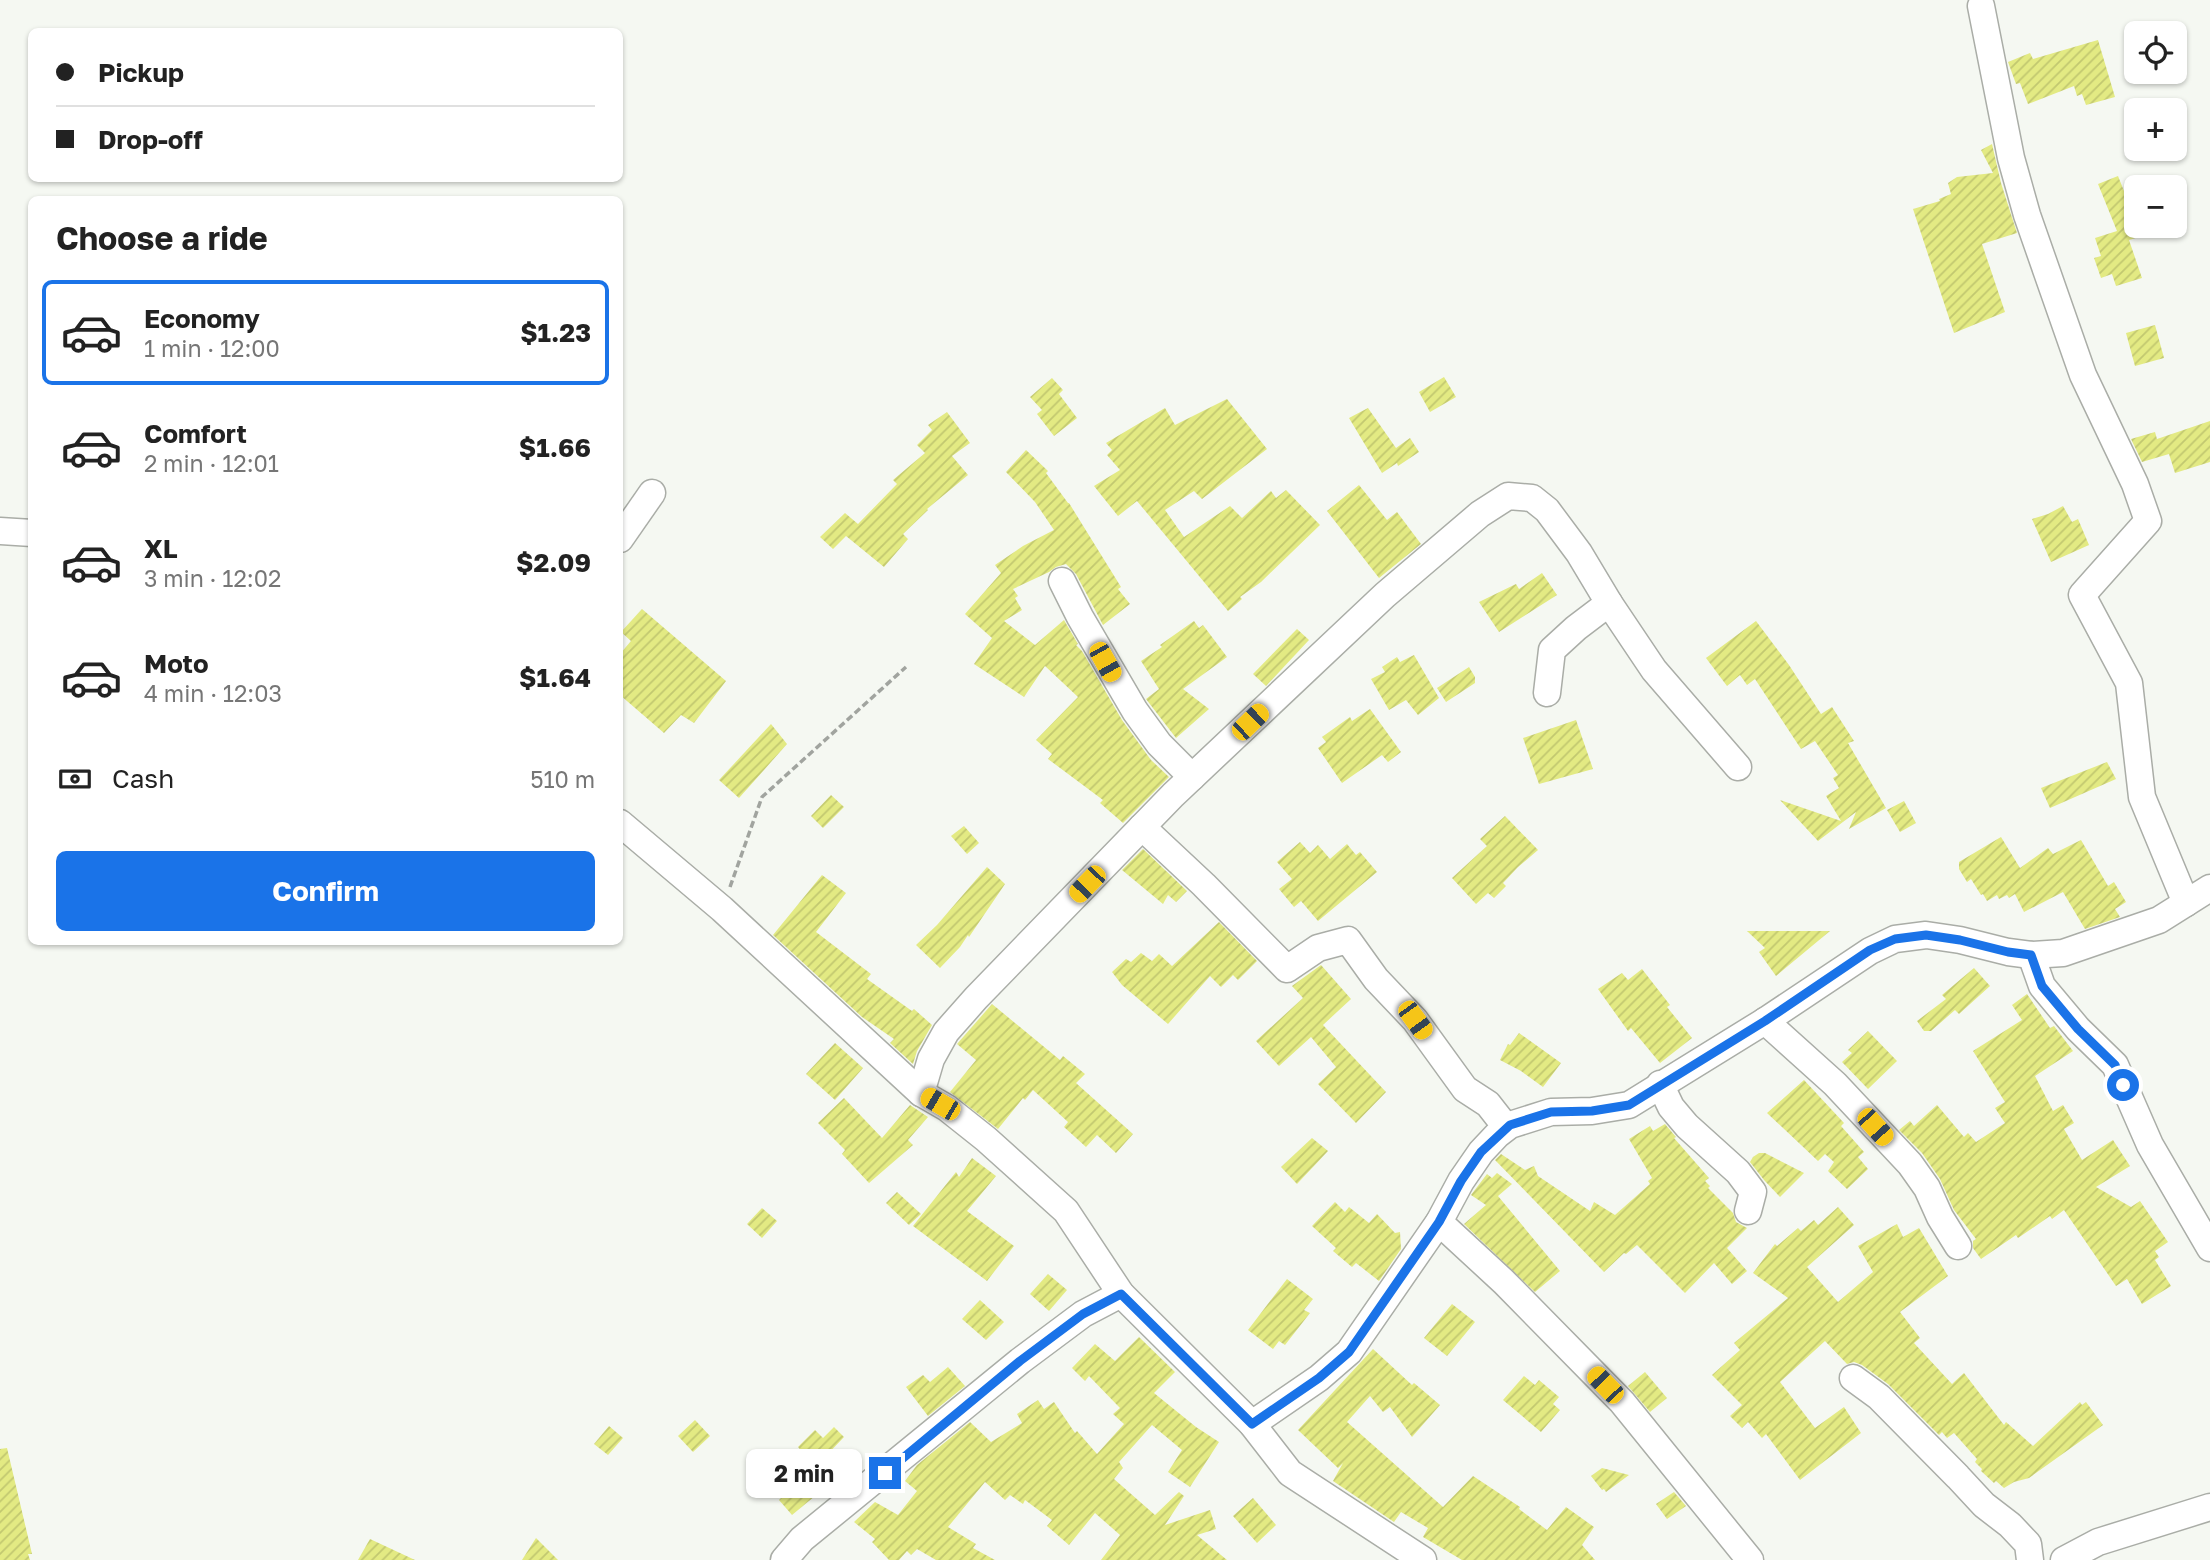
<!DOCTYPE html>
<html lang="en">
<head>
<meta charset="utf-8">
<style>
  body { margin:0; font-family:"Golos Text",sans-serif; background:#f2f2f2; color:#222; height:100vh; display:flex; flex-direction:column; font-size:26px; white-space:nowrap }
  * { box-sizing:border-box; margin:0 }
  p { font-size:23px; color:#767676 }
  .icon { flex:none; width:38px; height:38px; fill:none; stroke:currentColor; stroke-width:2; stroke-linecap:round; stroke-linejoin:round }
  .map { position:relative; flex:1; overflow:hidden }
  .drawer { position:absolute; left:28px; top:196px; width:595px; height:749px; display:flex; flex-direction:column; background:#fff; border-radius:10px; box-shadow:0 2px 5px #0004 }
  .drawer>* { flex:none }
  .guide { position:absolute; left:28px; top:28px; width:595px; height:154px; border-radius:10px; box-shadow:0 2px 5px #0004; display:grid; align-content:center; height:154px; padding:0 28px; background:#fff }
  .buttons { position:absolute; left:2124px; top:21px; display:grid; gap:14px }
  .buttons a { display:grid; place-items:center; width:63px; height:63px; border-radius:10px; background:#fff; box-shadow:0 2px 5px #0004; font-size:35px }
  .end { position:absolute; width:32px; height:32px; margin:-16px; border:9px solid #1a73e8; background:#fff; box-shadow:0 0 0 4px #fff }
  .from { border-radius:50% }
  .bubble { position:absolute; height:49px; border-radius:10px; background:#fff; box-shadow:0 2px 5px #0004; font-size:23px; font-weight:700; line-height:49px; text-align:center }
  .car { position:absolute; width:21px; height:42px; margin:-21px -10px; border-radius:9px; box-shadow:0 0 5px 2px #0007; background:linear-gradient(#f5c518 24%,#345 0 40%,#f5c518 0 76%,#345 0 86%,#f5c518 0) }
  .guide b { display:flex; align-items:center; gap:24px; height:66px; font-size:26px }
  .guide b+b { border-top:2px solid #e0e0e0 }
  .guide i { width:18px; height:18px; background:#222 }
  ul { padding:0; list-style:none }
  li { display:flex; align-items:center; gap:21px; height:105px; margin:0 14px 10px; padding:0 14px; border:4px solid transparent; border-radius:10px }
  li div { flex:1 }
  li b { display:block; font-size:26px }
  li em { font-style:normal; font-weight:700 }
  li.selected { border-color:#1a73e8 }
  li>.icon { width:63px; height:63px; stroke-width:1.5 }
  h2 { padding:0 28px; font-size:32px; line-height:84px }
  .pay { display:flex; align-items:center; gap:18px; height:77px; padding:0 28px; font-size:26px }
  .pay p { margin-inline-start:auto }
  .action { display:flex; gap:14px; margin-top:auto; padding:14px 28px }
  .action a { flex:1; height:80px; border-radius:10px; background:#1a73e8; color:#fff; font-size:28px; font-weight:700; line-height:80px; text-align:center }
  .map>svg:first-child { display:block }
  .building { fill:url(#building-hatch) }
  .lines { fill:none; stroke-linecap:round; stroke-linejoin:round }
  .minor-casing { stroke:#aaada7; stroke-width:29 }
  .path { stroke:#a1a49f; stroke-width:3.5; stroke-dasharray:7 3.5; stroke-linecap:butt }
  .minor { stroke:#fff; stroke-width:26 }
  .route { stroke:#1a73e8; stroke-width:9 }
</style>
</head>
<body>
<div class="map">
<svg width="2210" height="1560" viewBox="0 0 2210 1560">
  <defs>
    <pattern id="building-hatch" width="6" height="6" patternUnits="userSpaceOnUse" patternTransform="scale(1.75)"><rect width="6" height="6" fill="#e3ea83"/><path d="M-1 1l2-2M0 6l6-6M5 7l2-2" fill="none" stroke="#c2c870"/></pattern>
  </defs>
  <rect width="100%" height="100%" fill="#f5f8f2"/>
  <!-- building -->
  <g class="building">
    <polygon points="2098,40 2115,97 2086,105 2082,94 2077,96 2074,86 2028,104 2020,83 2016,84 2008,62 2030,53 2033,59"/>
    <polygon points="1992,144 2001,183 2017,233 1982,244 2005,312 1954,333 1913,209 1940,201 1939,199 1951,194 1948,183 1957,177 1993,173 1981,150"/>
    <polygon points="2118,176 2142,236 2129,240 2142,278 2116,286 2112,274 2101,278 2094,258 2101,256 2095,238 2117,231 2098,184"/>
    <polygon points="2155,325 2164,358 2135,366 2126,333"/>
    <polygon points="1444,377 1456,397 1430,412 1419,392"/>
    <polygon points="1052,378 1063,390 1059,394 1077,418 1054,436 1037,414 1042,410 1030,397"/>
    <polygon points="1227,399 1267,449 1202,499 1194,491 1165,510 1184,537 1230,506 1242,518 1271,491 1276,498 1286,490 1320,525 1261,582 1240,597 1242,599 1228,611 1137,501 1118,516 1094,486 1120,470 1107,455 1112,450 1106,443 1165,408 1175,425"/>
    <polygon points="1368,408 1396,448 1410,438 1419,452 1398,466 1397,463 1382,473 1349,418"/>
    <polygon points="947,412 970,443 952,456 968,475 927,509 928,510 903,534 908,539 884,567 846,536 833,549 820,537 845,513 858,524 897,484 893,480 925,453 917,445 932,430 928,425"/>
    <polygon points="2210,421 2210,462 2175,473 2169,454 2142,462 2131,439 2155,432 2157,439"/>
    <polygon points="1026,450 1048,471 1046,473 1068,503 1069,503 1121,587 1118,589 1130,604 1103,625 1076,574 1066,564 1056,567 1049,572 1013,589 1018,596 1015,598 1022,610 1004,621 1035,645 1064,620 1078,644 1076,645 1082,651 1122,720 1151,760 1169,777 1123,823 1100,803 1103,800 1048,759 1052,754 1036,740 1078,697 1045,666 1024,697 974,664 992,638 965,614 1001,573 995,565 1023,546 1054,530 1035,502 1006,472"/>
    <polygon points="1359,485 1387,520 1397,512 1421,544 1379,578 1327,511"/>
    <polygon points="2063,506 2072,522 2078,519 2089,545 2051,562 2032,519 2048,514"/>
    <polygon points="1542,573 1557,595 1499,632 1479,602 1516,584 1519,589"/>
    <polygon points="642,609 726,681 694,723 681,715 664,733 620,695 620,654 631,641 621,632"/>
    <polygon points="1194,621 1199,628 1203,625 1227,657 1183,689 1209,709 1176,738 1146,699 1159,689 1141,661 1162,647 1160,645"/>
    <polygon points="1756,621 1789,665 1821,714 1832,707 1854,741 1848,743 1886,808 1849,829 1856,812 1818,841 1780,800 1841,821 1826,796 1839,788 1833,778 1838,775 1815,741 1801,749 1755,679 1747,685 1740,675 1727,686 1706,658"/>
    <polygon points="1297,629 1309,640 1266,686 1253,674"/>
    <polygon points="1414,655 1439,698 1418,715 1406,700 1389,710 1371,679 1385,672 1382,667 1397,657 1400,662"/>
    <polygon points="1469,667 1475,677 1475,683 1446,702 1437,688"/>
    <polygon points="1370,709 1401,752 1388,762 1382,755 1342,783 1318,748 1326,742 1322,737 1350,717 1352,721"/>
    <polygon points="1576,720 1593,769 1539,784 1523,738"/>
    <polygon points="771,724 787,744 739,798 719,780"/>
    <polygon points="2107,762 2116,779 2050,808 2041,788"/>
    <polygon points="831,795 844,807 823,828 811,816"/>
    <polygon points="1904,801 1916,823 1900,832 1887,810"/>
    <polygon points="1505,816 1538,850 1518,867 1503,883 1506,886 1494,898 1488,893 1476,904 1452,878 1487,846 1480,839"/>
    <polygon points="964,826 979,843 967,854 951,836"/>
    <polygon points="2001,837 2020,868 2048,848 2053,854 2081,840 2108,886 2114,882 2126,902 2115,909 2120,917 2085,929 2063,892 2024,912 2015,894 2009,898 2007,895 1999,899 1997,895 1987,901 1983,894 1981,895 1971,879 1967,882 1959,869 1959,862"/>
    <polygon points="1300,842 1310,853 1318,845 1330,859 1347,844 1356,855 1360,852 1377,872 1318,921 1301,901 1294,907 1279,889 1292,879 1277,862"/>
    <polygon points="1143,849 1187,891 1176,902 1168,895 1163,904 1122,870"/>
    <polygon points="987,867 1005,884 969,937 968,935 960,947 940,968 916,945 937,925"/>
    <polygon points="822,875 846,893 816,932 871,974 867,979 912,1011 914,1009 932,1025 917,1051 913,1064 890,1043 894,1039 862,1017 773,935"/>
    <polygon points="1219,922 1257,961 1238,980 1233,975 1221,987 1210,976 1168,1024 1122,985 1112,972 1126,959 1131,962 1141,953 1152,961 1159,954 1172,966"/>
    <polygon points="1747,931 1830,931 1776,976 1759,952 1765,948"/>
    <polygon points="1321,965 1351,999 1323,1025 1386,1092 1356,1123 1318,1084 1336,1067 1311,1037 1279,1066 1256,1041 1303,998 1292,986"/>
    <polygon points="1974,968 1990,986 1959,1014 1955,1010 1931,1031 1924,1031 1917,1021 1946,999 1942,995"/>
    <polygon points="1642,969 1670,1005 1667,1007 1692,1038 1660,1063 1631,1028 1628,1031 1598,989 1622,973 1628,980"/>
    <polygon points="2027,994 2050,1028 2054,1026 2073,1051 2035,1076 2053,1111 2063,1105 2074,1123 2064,1129 2082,1160 2113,1140 2130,1166 2096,1187 2131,1207 2140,1201 2168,1242 2155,1251 2159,1257 2155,1260 2171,1286 2142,1304 2127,1279 2116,1286 2064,1210 2052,1219 2050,1216 2018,1238 2016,1235 1981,1259 1973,1248 1973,1241 1976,1239 1954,1210 1940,1179 1922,1153 1899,1130 1910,1121 1914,1126 1937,1105 1964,1137 1968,1133 1976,1142 2005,1123 1995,1108 2005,1102 1973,1051 2022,1020 2012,1005"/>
    <polygon points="992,1004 1060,1060 1063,1056 1085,1074 1076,1083 1133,1134 1116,1153 1097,1135 1086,1147 1064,1127 1068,1122 1033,1090 1025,1100 1023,1098 998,1129 950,1092 976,1060 957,1044"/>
    <polygon points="1868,1031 1897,1061 1868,1089 1842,1062 1852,1053 1848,1050"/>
    <polygon points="1519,1033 1561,1063 1543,1087 1521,1071 1500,1060 1508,1044 1510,1045"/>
    <polygon points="835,1043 863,1068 835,1100 806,1074"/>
    <polygon points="1804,1080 1844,1123 1841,1126 1864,1152 1858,1157 1868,1169 1847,1189 1828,1171 1834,1162 1825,1154 1818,1161 1767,1113"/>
    <polygon points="844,1098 882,1138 910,1105 928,1117 908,1140 913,1145 869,1183 842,1154 845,1150 818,1123"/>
    <polygon points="1665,1124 1676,1137 1674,1138 1709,1178 1705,1181 1710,1186 1708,1188 1733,1213 1736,1222 1747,1228 1727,1248 1747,1271 1732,1284 1714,1263 1685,1293 1637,1245 1626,1254 1624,1253 1604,1272 1495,1160 1501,1154 1525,1170 1534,1166 1538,1176 1590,1211 1594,1202 1615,1215 1650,1184 1648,1181 1652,1178 1629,1139 1650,1126 1653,1131"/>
    <polygon points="1312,1138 1328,1151 1297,1184 1281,1167"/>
    <polygon points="1759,1153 1765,1153 1804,1173 1780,1197 1764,1180 1750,1162 1753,1157"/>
    <polygon points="972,1158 996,1176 967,1211 1014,1246 987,1281 913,1226 956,1172 959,1177"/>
    <polygon points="1497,1173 1512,1184 1498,1196 1560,1271 1535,1292 1464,1224 1486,1205 1471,1195 1487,1174 1492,1178"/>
    <polygon points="897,1192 921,1214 909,1225 886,1203"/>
    <polygon points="1335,1202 1345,1212 1349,1207 1369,1223 1377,1214 1395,1233 1400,1232 1401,1249 1379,1281 1356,1263 1352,1267 1333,1251 1336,1248 1312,1226"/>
    <polygon points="1838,1207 1854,1225 1807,1267 1838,1302 1873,1272 1858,1246 1897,1224 1903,1237 1919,1228 1948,1276 1900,1312 1920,1338 1914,1343 1952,1384 1964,1373 2004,1425 2006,1422 2033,1446 2080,1402 2082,1405 2086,1402 2103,1425 2029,1478 2014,1482 2004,1488 1996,1481 1994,1483 1981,1471 1982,1469 1975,1462 1977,1459 1954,1433 1947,1438 1942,1432 1939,1435 1888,1384 1862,1365 1854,1362 1847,1364 1825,1341 1780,1382 1815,1428 1844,1407 1861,1433 1800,1480 1766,1434 1762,1438 1748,1422 1742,1428 1730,1416 1742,1405 1712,1375 1740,1350 1734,1343 1788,1298 1753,1273 1775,1244 1777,1246 1798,1228 1801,1231 1814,1220 1818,1225"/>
    <polygon points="762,1208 777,1221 762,1238 747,1224"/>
    <polygon points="1048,1274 1067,1290 1049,1311 1030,1294"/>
    <polygon points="1287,1279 1313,1299 1304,1310 1310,1313 1285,1345 1279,1341 1273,1349 1248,1330"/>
    <polygon points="980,1300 1004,1322 986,1340 962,1319"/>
    <polygon points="1452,1304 1475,1322 1447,1356 1424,1338"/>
    <polygon points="1139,1337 1175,1372 1154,1393 1196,1427 1219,1442 1190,1487 1168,1472 1182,1450 1152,1425 1119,1462 1123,1468 1114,1479 1155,1515 1179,1492 1184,1496 1165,1525 1210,1510 1216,1529 1197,1535 1227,1560 1101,1560 1120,1535 1095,1513 1069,1545 1047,1526 1052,1520 1025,1500 1023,1504 1010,1495 1005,1500 985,1482 948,1527 976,1544 973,1548 995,1560 936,1560 917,1549 911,1555 907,1551 899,1560 889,1560 872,1542 875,1539 854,1522 875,1502 898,1515 917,1491 905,1481 917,1465 970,1422 991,1442 1022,1423 1017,1414 1038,1400 1044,1409 1054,1402 1075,1433 1077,1431 1097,1454 1124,1424 1113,1414 1120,1408 1089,1376 1085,1381 1072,1368 1095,1344 1115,1361"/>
    <polygon points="1373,1349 1412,1385 1414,1383 1440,1405 1412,1437 1390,1407 1383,1412 1370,1396 1347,1422 1443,1507 1473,1476 1520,1507 1519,1509 1547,1530 1566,1507 1594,1527 1582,1545 1595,1560 1462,1560 1423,1537 1428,1528 1401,1512 1394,1522 1333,1481 1343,1463 1338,1468 1298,1430"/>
    <polygon points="948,1367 965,1386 928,1416 906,1387 923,1375 930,1382"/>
    <polygon points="1645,1372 1667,1398 1650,1412 1628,1386"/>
    <polygon points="1524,1376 1535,1385 1539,1380 1559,1397 1553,1404 1560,1410 1541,1432 1503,1400"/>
    <polygon points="695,1420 710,1436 693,1452 678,1436"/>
    <polygon points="609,1426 623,1438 608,1455 594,1444"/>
    <polygon points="834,1427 844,1437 808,1475 821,1491 792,1515 779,1500 783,1496 772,1486 805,1455 798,1447 815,1430 823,1438"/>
    <polygon points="7,1448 32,1554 28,1554 30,1560 0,1560 0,1449"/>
    <polygon points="1602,1468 1629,1475 1606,1492 1604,1489 1602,1490 1591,1476"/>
    <polygon points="1674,1492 1686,1506 1667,1519 1656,1504"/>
    <polygon points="1253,1498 1276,1525 1257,1543 1233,1516"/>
    <polygon points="536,1538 558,1560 522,1560"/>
    <polygon points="370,1539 415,1560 358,1560"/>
  </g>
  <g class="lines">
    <!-- minor casing -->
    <g class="minor-casing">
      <g id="minor">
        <polyline points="1981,6 2011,158 2027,215 2083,375 2135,484 2148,521 2082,595 2129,683 2142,797 2186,903"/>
        <polyline points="0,531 32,533"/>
        <polyline points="620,539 652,493"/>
        <polyline points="1062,581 1080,617 1135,711 1159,744 1192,777"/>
        <polyline points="1609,603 1654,670 1738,767"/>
        <polyline points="620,823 722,909 921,1093"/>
        <polyline points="1142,827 1204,885 1287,969 1318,948 1348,940 1376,979 1415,1020 1465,1089 1488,1104 1506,1127"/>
        <polyline points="2031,955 2042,986 2078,1029 2115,1065 2150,1145 2210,1248"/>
        <polyline points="1765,1021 1835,1084 1910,1164 1927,1188 1940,1217 1958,1246"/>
        <polyline points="1660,1084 1671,1107 1687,1126 1738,1172 1753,1192 1748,1211"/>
        <polyline points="1439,1222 1504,1282 1622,1402 1750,1560"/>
        <polyline points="1853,1378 1879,1397 1958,1477 1984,1505 2010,1525 2028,1544 2030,1560"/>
        <polyline points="1252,1424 1319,1378 1349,1352 1439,1222 1461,1181 1481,1152 1497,1135 1510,1125 1551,1112 1592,1111 1629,1105 1765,1021 1870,951 1895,939 1926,935 1960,940 2008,952 2031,955 2063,953 2159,920 2210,888"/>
        <polyline points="784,1560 802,1539 1020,1361 1083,1314 1121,1294"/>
        <polyline points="1423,1560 1290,1473 1252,1424 1121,1294 1066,1211 986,1139 947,1108 921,1093 931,1059 946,1032 976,998 1173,795 1385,595 1480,514 1508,496 1532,498 1547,510 1579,553 1609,603 1576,628 1552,650 1547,693"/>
        <polyline points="2064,1560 2098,1542 2210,1507"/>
      </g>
    </g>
    <!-- path -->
    <polyline class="path" points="730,887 762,797 906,667"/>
    <!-- minor -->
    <use href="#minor" class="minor"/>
  </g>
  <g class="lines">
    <!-- route -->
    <polyline class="route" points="885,1473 1020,1361 1083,1314 1121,1294 1252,1424 1319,1378 1349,1352 1439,1222 1461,1181 1481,1152 1510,1125 1551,1112 1592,1111 1629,1105 1765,1021 1870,950 1895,939 1926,935 1960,940 2008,952 2031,955 2042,986 2078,1029 2115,1065 2123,1085"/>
  </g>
</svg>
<div class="buttons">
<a><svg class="icon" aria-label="locate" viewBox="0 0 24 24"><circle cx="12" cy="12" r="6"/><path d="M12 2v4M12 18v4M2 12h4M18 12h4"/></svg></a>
<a>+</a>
<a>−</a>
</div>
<i class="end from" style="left:2123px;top:1085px"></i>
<i class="end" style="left:885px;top:1473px"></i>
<div class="bubble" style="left:746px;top:1449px;width:116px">2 min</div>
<i class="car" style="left:1105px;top:662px;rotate:151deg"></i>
<i class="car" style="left:1250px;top:722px;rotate:46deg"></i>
<i class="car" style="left:1087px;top:884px;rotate:224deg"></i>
<i class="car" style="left:1415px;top:1020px;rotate:144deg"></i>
<i class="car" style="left:940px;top:1104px;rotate:300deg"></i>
<i class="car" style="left:1875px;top:1127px;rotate:138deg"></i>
<i class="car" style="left:1605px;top:1385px;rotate:316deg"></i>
<div class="guide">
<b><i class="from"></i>Pickup</b>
<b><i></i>Drop-off</b>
</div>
<section class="drawer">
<h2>Choose a ride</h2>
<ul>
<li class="selected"><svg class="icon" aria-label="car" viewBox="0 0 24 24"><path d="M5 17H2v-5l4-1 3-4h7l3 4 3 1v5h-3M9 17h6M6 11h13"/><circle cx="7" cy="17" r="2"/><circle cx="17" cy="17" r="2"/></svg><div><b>Economy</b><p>1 min · 12:00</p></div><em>$1.23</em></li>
<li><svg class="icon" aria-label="car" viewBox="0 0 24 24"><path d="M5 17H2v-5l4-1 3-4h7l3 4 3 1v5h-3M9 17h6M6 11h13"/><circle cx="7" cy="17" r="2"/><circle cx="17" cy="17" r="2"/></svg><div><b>Comfort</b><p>2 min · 12:01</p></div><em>$1.66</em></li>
<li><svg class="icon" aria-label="car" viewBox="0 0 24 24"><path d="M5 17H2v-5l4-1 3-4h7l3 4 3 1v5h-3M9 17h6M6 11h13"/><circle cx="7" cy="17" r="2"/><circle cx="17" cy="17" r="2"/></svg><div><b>XL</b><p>3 min · 12:02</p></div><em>$2.09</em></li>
<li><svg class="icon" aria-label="car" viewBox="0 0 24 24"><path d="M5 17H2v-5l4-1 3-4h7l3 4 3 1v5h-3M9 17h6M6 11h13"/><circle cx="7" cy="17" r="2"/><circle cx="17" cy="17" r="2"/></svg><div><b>Moto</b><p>4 min · 12:03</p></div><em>$1.64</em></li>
</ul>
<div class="pay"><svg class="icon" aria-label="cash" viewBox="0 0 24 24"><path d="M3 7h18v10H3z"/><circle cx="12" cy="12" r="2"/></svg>Cash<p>510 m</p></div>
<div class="action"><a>Confirm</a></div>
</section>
</div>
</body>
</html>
